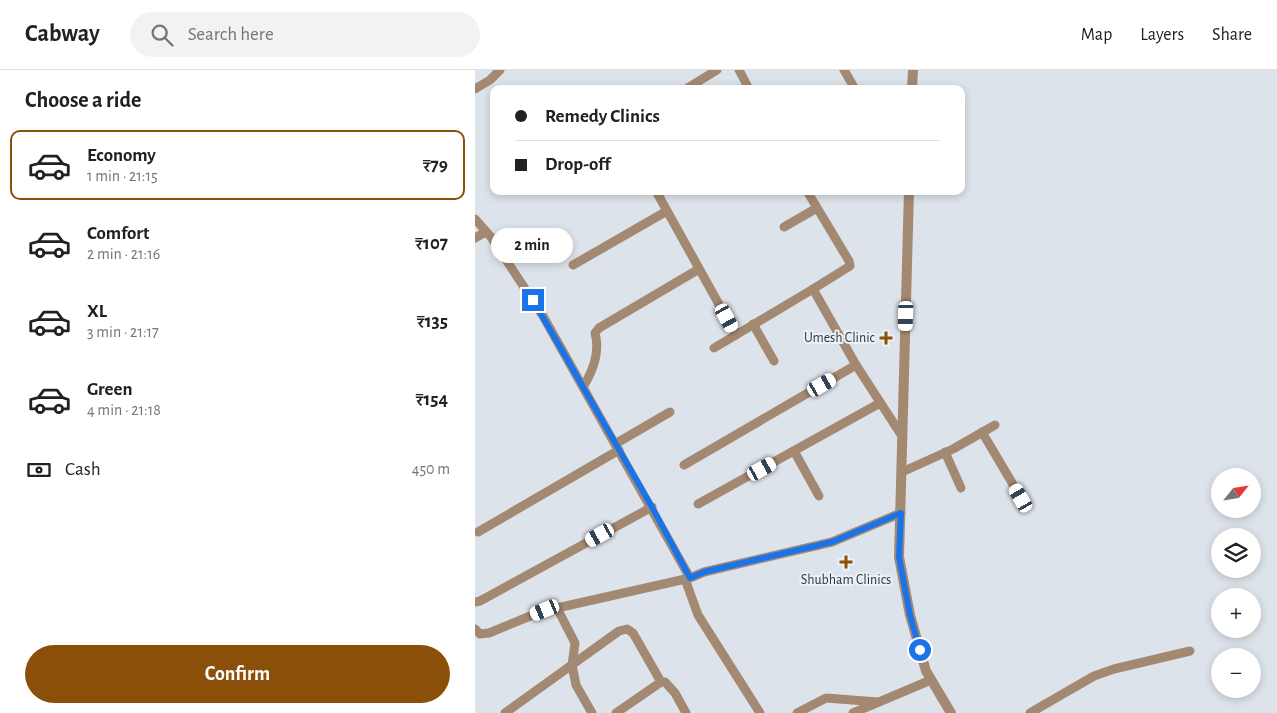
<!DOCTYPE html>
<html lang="en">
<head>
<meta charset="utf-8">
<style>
  body { margin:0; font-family:"Alegreya Sans",sans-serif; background:#f2f2f2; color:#202124; height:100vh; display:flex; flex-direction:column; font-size:19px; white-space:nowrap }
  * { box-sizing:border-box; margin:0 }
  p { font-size:16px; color:#757577 }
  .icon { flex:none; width:28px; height:28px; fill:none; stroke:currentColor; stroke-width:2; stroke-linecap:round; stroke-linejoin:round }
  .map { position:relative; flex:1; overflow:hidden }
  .drawer { display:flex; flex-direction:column; background:#fff; width:475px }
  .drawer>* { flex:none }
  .top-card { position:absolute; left:15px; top:15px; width:475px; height:110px; border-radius:10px; box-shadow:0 2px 8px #0003; display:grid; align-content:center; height:110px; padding:0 25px; background:#fff }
  .needle { width:32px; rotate:60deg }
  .buttons { position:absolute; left:736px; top:398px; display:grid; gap:10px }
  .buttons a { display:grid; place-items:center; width:50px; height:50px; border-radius:50%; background:#fff; box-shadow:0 2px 8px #0003; font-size:25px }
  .end { position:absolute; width:22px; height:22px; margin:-11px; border:6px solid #1a73e8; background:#fff; box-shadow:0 0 0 2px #fff }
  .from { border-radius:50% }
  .bubble { position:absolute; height:35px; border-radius:18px; background:#fff; box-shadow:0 2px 8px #0003; font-size:16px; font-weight:700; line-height:35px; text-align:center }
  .car { position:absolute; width:15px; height:30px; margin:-15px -8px; border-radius:6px; box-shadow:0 0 4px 1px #0007; background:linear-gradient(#fff 24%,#345 0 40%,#fff 0 76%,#345 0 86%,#fff 0) }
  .top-card b { display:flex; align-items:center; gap:18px; height:48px; font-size:19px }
  .top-card b+b { border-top:1px solid #e0e0e0 }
  .top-card i { width:12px; height:12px; background:#202124 }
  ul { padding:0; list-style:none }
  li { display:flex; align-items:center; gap:15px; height:70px; margin:0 10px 8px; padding:0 15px; border:2px solid transparent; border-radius:10px }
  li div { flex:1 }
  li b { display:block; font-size:19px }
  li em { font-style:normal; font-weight:700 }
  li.active { border-color:#8a4f09 }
  li>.icon { width:45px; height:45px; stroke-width:1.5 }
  h2 { padding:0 25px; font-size:22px; line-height:60px }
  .pay { display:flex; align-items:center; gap:12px; height:55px; padding:0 25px; font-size:19px }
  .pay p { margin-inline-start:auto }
  .action { display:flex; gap:10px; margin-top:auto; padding:10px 25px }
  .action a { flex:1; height:58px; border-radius:30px; background:#8a4f09; color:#fff; font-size:20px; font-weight:700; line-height:58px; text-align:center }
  header { display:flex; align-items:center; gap:30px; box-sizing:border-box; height:70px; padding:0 25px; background:#fff; border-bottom:1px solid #e0e0e0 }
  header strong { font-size:24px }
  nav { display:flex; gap:28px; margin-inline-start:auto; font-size:18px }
  .search { width:350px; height:45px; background:#f2f2f2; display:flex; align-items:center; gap:12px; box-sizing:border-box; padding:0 18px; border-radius:28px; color:#757577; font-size:19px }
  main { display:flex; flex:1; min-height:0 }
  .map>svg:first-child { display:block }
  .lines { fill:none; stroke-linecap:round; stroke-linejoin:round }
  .minor { stroke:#a48972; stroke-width:9 }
  .tertiary { stroke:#a48972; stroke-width:10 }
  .route { stroke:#1a73e8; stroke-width:6 }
  .poi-dot { fill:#8a4f09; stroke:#eaf1f7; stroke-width:2 }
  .labels { text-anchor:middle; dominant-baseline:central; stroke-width:4; stroke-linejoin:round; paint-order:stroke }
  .poi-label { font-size:14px; fill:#333538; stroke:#eaf1f7; text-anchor:end }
</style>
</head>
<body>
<header>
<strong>Cabway</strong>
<div class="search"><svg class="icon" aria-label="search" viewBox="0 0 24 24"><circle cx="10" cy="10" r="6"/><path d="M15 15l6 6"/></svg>Search here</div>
<nav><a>Map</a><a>Layers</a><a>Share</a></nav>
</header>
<main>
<section class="drawer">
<h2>Choose a ride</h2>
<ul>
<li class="active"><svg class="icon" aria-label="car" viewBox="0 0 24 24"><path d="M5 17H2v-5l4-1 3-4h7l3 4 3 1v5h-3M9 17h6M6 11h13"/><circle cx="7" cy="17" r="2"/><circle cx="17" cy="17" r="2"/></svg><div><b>Economy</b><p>1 min · 21:15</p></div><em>₹79</em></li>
<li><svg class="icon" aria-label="car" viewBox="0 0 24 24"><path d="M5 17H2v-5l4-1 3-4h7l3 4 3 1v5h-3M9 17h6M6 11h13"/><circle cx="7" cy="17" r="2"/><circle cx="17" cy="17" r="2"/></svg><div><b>Comfort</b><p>2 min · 21:16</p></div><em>₹107</em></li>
<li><svg class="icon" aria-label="car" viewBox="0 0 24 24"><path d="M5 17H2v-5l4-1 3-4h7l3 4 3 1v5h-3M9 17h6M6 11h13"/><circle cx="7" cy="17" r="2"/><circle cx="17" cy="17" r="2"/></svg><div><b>XL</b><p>3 min · 21:17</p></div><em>₹135</em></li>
<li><svg class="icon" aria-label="car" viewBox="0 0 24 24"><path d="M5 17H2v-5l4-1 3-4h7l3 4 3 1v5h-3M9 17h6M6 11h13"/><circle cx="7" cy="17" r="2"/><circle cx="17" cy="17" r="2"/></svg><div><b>Green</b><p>4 min · 21:18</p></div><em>₹154</em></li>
</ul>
<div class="pay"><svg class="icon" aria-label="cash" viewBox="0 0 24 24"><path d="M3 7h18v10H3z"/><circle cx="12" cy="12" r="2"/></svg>Cash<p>450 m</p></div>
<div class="action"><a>Confirm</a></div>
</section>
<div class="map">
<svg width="802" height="643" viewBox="0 0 802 643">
  <rect width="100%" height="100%" fill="#dde3ea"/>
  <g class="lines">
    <!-- minor -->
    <g class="minor">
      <polyline points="264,0 274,19"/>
      <polyline points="369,0 380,19"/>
      <polyline points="0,19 15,10 25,0"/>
      <polyline points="211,19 242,0"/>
      <polyline points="181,121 261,265"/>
      <polyline points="332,121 374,191 375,196 338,219 381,295 427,366"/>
      <polyline points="0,149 16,167 68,246 215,508 229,502 357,472 426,443"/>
      <polyline points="309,157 342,138"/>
      <polyline points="0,168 11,162"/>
      <polyline points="98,195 192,141"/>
      <polyline points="278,254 299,291"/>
      <polyline points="239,278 338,219"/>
      <path d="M108,317C118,301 125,281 120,263L124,258L224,199"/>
      <polyline points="507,362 546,428"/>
      <polyline points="140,374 195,342"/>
      <polyline points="319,381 344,426"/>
      <polyline points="470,382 486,418"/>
      <polyline points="209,395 381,295"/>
      <polyline points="427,402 478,379 520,355"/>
      <polyline points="223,434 405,333"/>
      <polyline points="3,462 144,380"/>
      <polyline points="210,509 223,545 285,643"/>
      <polyline points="0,532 5,531 177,437"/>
      <polyline points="82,538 215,508"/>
      <polyline points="0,559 5,564 14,563 70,540 82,538 100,573 97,595 101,615 117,643"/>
      <polyline points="30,643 144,561 152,559 158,563 186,612"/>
      <polyline points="141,643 186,612 190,612 200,623 211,643"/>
      <polyline points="322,643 351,628 403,632"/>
      <polyline points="378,643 456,610"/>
      <polyline points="555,643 619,606 639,599 715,581"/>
    </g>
    <!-- tertiary -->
    <g class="tertiary">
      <polyline points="437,19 438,0"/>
      <polyline points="434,121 424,487 435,545 451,601 476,643"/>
    </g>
  </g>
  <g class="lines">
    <!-- route -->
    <polyline class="route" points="58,230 177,437 215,508 229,502 357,472 426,443 424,487 435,545 445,580"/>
  </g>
  <!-- markers -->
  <g class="poi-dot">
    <path d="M408.5 260.5h5v5h5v5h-5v5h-5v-5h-5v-5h5z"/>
    <path d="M368.5 484.5h5v5h5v5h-5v5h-5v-5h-5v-5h5z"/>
  </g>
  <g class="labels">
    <!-- poi labels -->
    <g class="poi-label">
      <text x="400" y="268">Umesh Clinic</text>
      <text x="371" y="510" text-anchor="middle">Shubham Clinics</text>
    </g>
  </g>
</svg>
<div class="buttons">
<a><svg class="needle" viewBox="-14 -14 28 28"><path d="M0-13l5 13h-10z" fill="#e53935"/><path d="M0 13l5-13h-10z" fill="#757577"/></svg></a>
<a><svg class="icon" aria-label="layers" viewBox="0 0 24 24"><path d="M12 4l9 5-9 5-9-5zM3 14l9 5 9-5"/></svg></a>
<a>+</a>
<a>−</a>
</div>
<i class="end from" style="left:445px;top:580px"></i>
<i class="end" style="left:58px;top:230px"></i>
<div class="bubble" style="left:16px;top:158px;width:82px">2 min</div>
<i class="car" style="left:431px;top:246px;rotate:182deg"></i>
<i class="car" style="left:252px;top:248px;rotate:151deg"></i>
<i class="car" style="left:347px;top:315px;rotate:60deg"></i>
<i class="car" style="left:287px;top:399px;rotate:61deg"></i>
<i class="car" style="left:546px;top:428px;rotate:330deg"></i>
<i class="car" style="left:125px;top:465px;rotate:241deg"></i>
<i class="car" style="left:70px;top:540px;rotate:248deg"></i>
<div class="top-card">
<b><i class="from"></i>Remedy Clinics</b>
<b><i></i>Drop-off</b>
</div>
</div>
</main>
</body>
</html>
